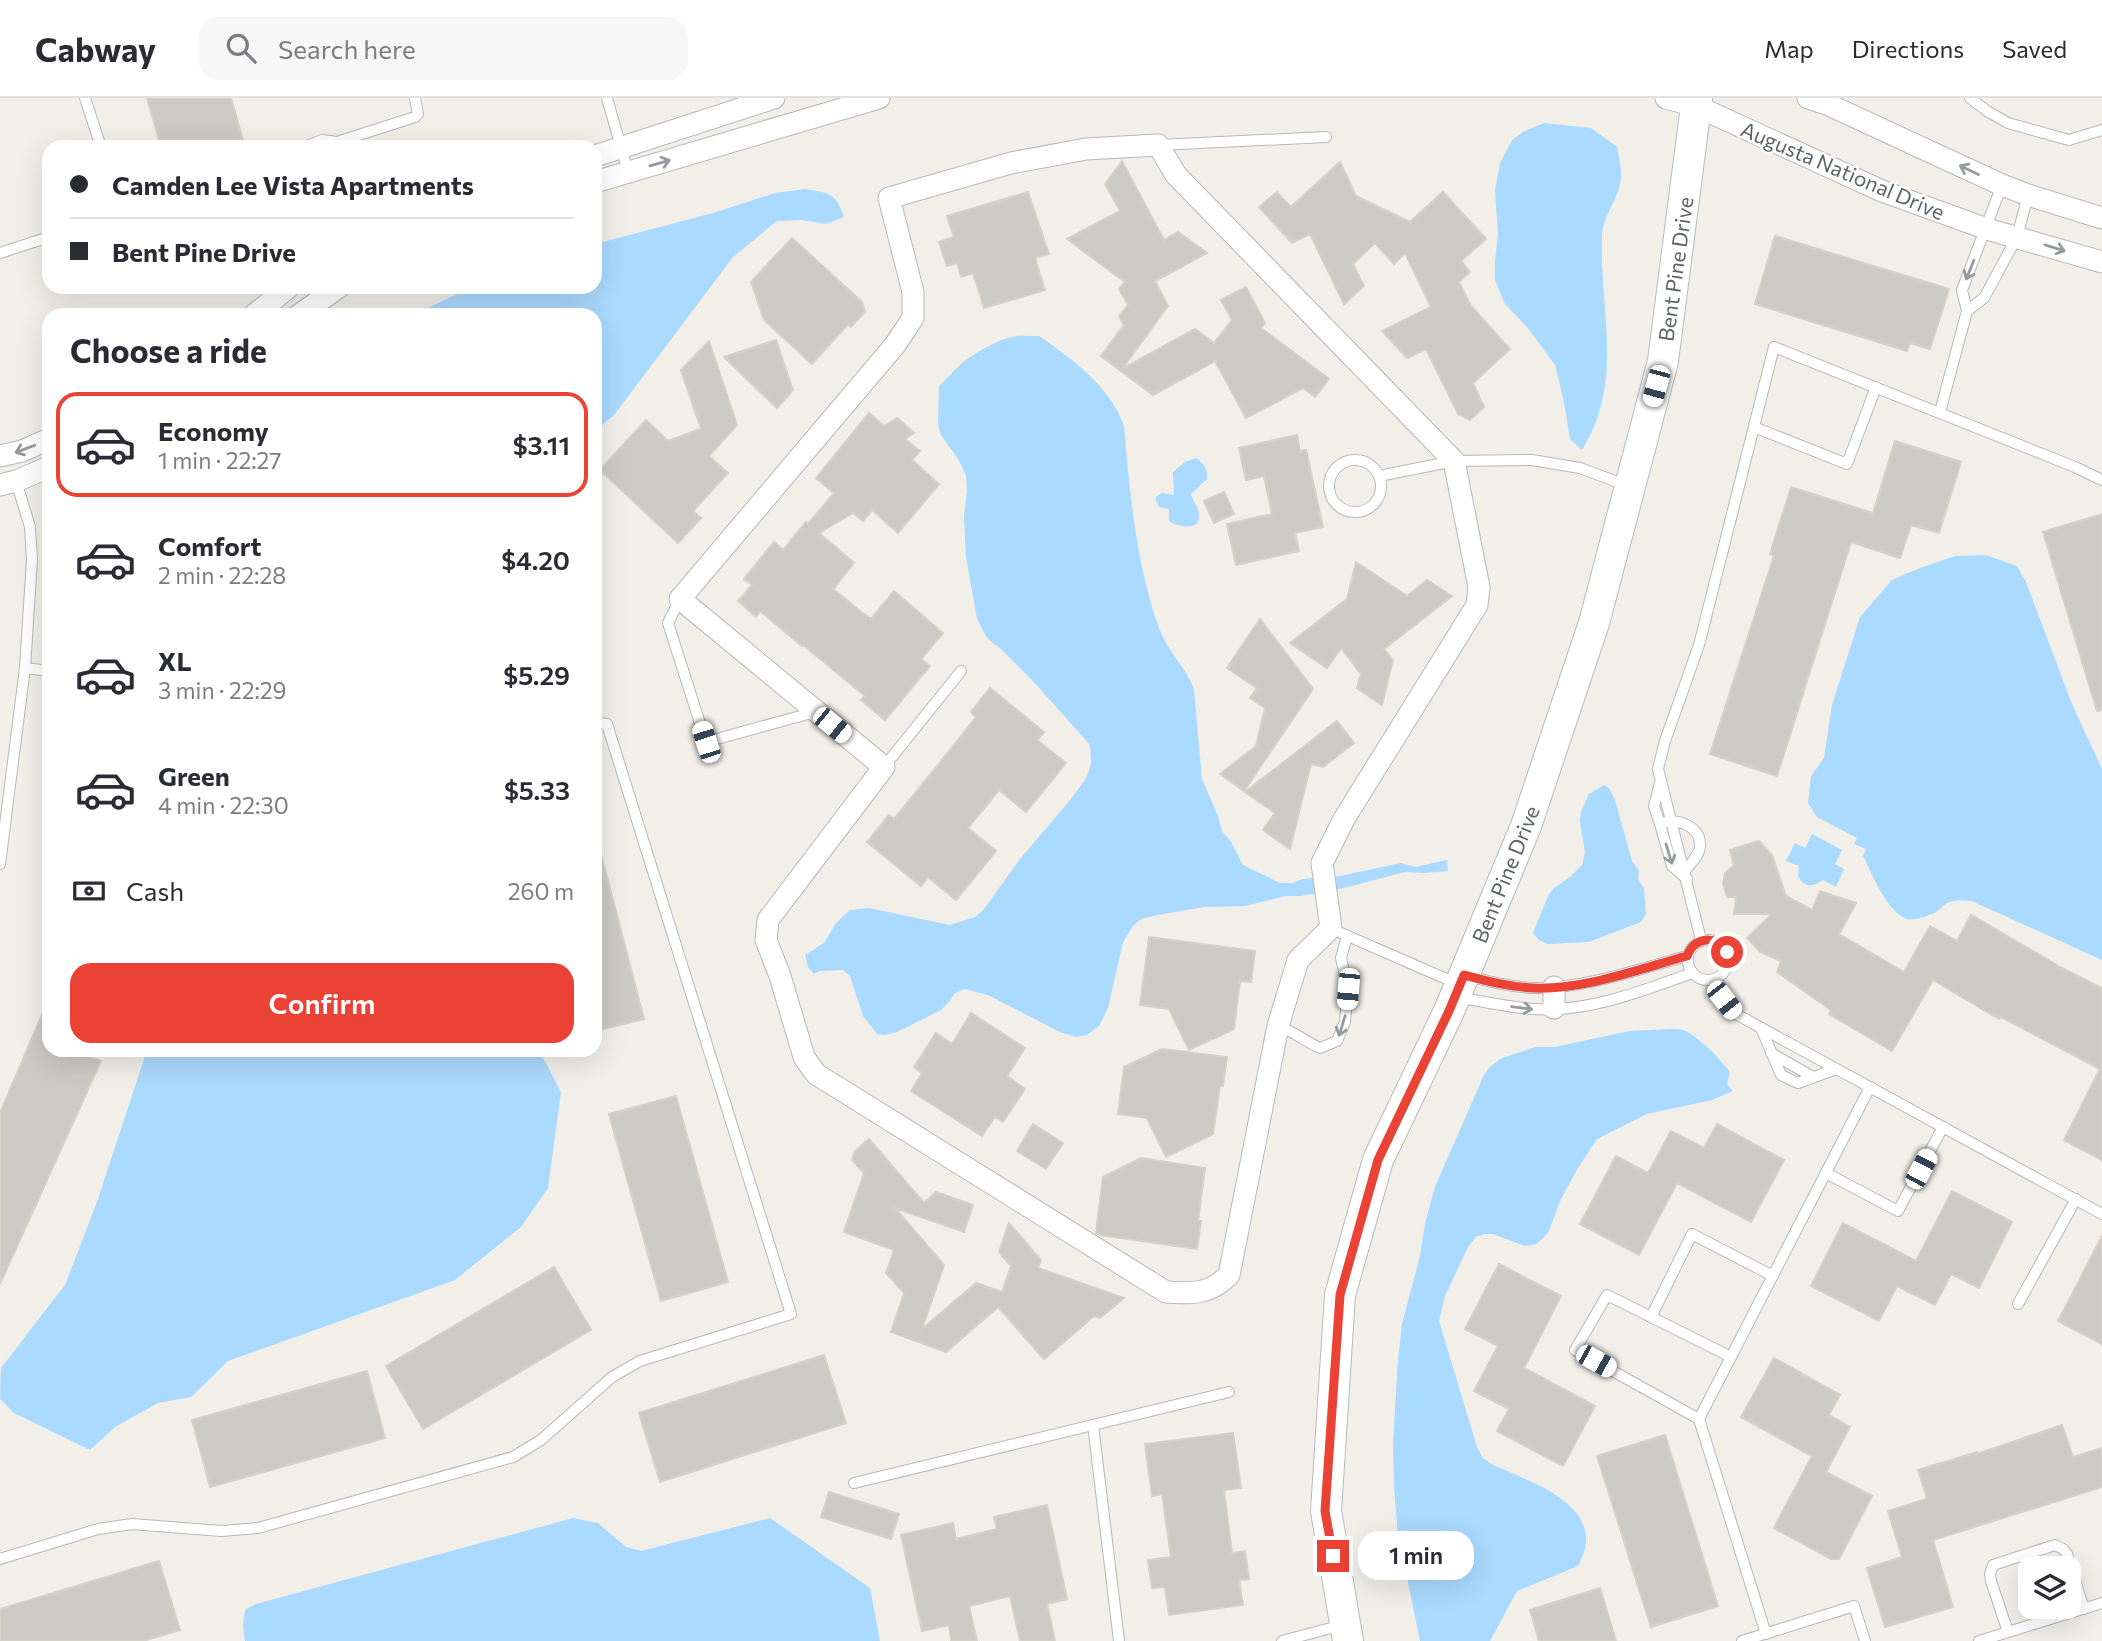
<!DOCTYPE html>
<html lang="en">
<head>
<meta charset="utf-8">
<style>
  body { margin:0; font-family:Commissioner,sans-serif; background:#f7f7f7; color:#2b2b33; height:100vh; display:flex; flex-direction:column; font-size:26px; white-space:nowrap }
  * { box-sizing:border-box; margin:0 }
  p { font-size:23px; color:#7c7c81 }
  .icon { flex:none; width:38px; height:38px; fill:none; stroke:currentColor; stroke-width:2; stroke-linecap:round; stroke-linejoin:round }
  .map { position:relative; flex:1; overflow:hidden }
  .drawer { position:absolute; left:42px; top:210px; width:560px; height:749px; display:flex; flex-direction:column; background:#fff; border-radius:21px; box-shadow:0 7px 28px #0002 }
  .drawer>* { flex:none }
  .top-card { position:absolute; left:42px; top:42px; width:560px; height:154px; border-radius:21px; box-shadow:0 7px 28px #0002; display:grid; align-content:center; height:154px; padding:0 28px; background:#fff }
  .buttons { position:absolute; left:2018px; top:1458px; display:grid; gap:14px }
  .buttons a { display:grid; place-items:center; width:63px; height:63px; border-radius:14px; background:#fff; box-shadow:0 7px 28px #0002; font-size:35px }
  .end { position:absolute; width:32px; height:32px; margin:-16px; border:9px solid #ea4335; background:#fff; box-shadow:0 0 0 4px #fff }
  .from { border-radius:50% }
  .bubble { position:absolute; height:49px; border-radius:21px; background:#fff; box-shadow:0 7px 28px #0002; font-size:23px; font-weight:600; line-height:49px; text-align:center }
  .car { position:absolute; width:21px; height:42px; margin:-21px -10px; border-radius:9px; box-shadow:0 0 5px 2px #0007; background:linear-gradient(#fff 24%,#345 0 40%,#fff 0 76%,#345 0 86%,#fff 0) }
  .top-card b { display:flex; align-items:center; gap:24px; height:66px; font-size:26px }
  .top-card b+b { border-top:2px solid #e1e1e2 }
  .top-card i { width:18px; height:18px; background:#2b2b33 }
  ul { padding:0; list-style:none }
  li { display:flex; align-items:center; gap:21px; height:105px; margin:0 14px 10px; padding:0 14px; border:4px solid transparent; border-radius:21px }
  li div { flex:1 }
  li b { display:block; font-size:26px }
  li em { font-style:normal; font-weight:600 }
  li.selected { border-color:#ea4335 }
  li>.icon { width:63px; height:63px; stroke-width:1.5 }
  h2 { padding:0 28px; font-size:32px; line-height:84px }
  .pay { display:flex; align-items:center; gap:18px; height:77px; padding:0 28px; font-size:26px }
  .pay p { margin-inline-start:auto }
  .primary-button { display:flex; gap:14px; margin-top:auto; padding:14px 28px }
  .primary-button a { flex:1; height:80px; border-radius:21px; background:#ea4335; color:#fff; font-size:28px; font-weight:600; line-height:80px; text-align:center }
  header { display:flex; align-items:center; gap:42px; box-sizing:border-box; height:98px; padding:0 35px; background:#fff; border-bottom:2px solid #e1e1e2 }
  header strong { font-size:33px }
  nav { display:flex; gap:38px; margin-inline-start:auto; font-size:24px }
  .search { width:490px; height:63px; background:#f7f7f7; display:flex; align-items:center; gap:18px; box-sizing:border-box; padding:0 24px; border-radius:21px; color:#7c7c81; font-size:26px }
  .map>svg:first-child { display:block }
  .water { fill:#aadaff }
  .building { fill:#cccac5; stroke:#d6d1c6; stroke-width:2 }
  .lines { fill:none; stroke-linecap:round; stroke-linejoin:round }
  .lane-casing { stroke:#b5b8bc; stroke-width:12 }
  .street-casing { stroke:#b5b8bc; stroke-width:23 }
  .secondary-casing { stroke:#b6babf; stroke-width:32 }
  .lane { stroke:#fff; stroke-width:10 }
  .street { stroke:#fff; stroke-width:21 }
  .secondary { stroke:#fff; stroke-width:30 }
  .oneway { stroke:#979a9d }
  .route { stroke:#ea4335; stroke-width:9 }
  .labels { text-anchor:middle; dominant-baseline:central; stroke-width:5; stroke-linejoin:round; paint-order:stroke }
  .street-label { font-size:21px; fill:#5f6368; stroke:#fff }
</style>
</head>
<body>
<header>
<strong>Cabway</strong>
<div class="search"><svg class="icon" aria-label="search" viewBox="0 0 24 24"><circle cx="10" cy="10" r="6"/><path d="M15 15l6 6"/></svg>Search here</div>
<nav><a>Map</a><a>Directions</a><a>Saved</a></nav>
</header>
<div class="map">
<svg width="2102" height="1543" viewBox="0 0 2102 1543">
  <rect width="100%" height="100%" fill="#f1efe8"/>
  <!-- water -->
  <g class="water">
    <path d="M1544,25L1591,30L1617,49C1619,61 1623,74 1620,86C1617,103 1603,118 1602,137C1599,211 1625,283 1582,352L1570,341L1564,304L1555,267L1527,229L1505,206L1495,182V163L1498,136L1495,92L1500,65L1512,42L1523,34Z"/>
    <path d="M805,91C828,95 836,94 844,119L826,126L802,122L777,123L733,159L614,317L595,333V217H413L472,189H595V146L713,115L775,95Z"/>
    <path d="M1039,238C1072,260 1111,290 1124,328C1130,396 1136,466 1159,530C1167,553 1186,569 1194,591L1202,681L1218,718L1222,733L1231,744L1243,767L1280,785H1293L1303,781L1340,778L1401,765L1415,769L1447,762L1448,773L1424,775L1405,774L1344,790L1301,798H1286L1245,808L1204,809L1158,817L1141,821L1134,827L1123,844L1108,910L1099,928L1087,937L1076,939L1060,934L988,897L964,891L955,895L949,904L941,912L897,934L885,937L877,936L863,918L850,878L843,872L820,873L814,876L808,869L805,857L824,845L836,825L850,812L869,810L950,827L975,819L984,811L1020,761L1071,701L1085,682L1089,673L1091,665L1090,647L1034,584L1002,552L987,540L977,521L966,459L964,419L967,394L966,377L958,361L941,337L938,326L939,288C947,281 954,272 962,265C973,256 998,242 1011,239C1020,237 1031,238 1039,238Z"/>
    <path d="M1196,360C1204,365 1208,372 1207,381L1191,396C1193,403 1199,411 1199,416C1202,434 1177,429 1169,423V411L1159,409L1156,403V399L1162,395L1174,397L1173,374L1185,364Z"/>
    <path d="M1986,457L2017,468L2026,484L2072,606L2102,671V862L1974,804C1966,802 1955,801 1947,805C1942,808 1939,813 1934,815C1927,818 1914,823 1907,821C1887,814 1872,776 1863,758L1866,751L1854,746L1857,740L1817,719L1808,705L1811,678L1824,660L1832,607L1860,519L1892,482L1920,470L1955,458Z"/>
    <polygon points="1604,687 1609,690 1615,702 1632,763 1639,773 1638,781 1644,790 1646,816 1641,824 1589,844 1548,846 1539,842 1533,835 1548,798 1554,790 1570,779 1582,767 1585,755 1580,723 1581,714 1589,696"/>
    <path d="M1812,736L1842,752L1835,766L1844,771L1836,789L1823,782C1812,790 1804,789 1798,778L1799,768L1786,763L1795,745L1805,750Z"/>
    <path d="M1671,931C1673,931 1682,931 1683,932C1696,936 1723,963 1730,975L1727,986L1733,993L1712,1002L1647,1016L1597,1041L1578,1070L1561,1101L1548,1135L1537,1146L1525,1148L1493,1136H1484L1476,1139L1468,1149L1445,1198L1439,1223L1477,1349L1483,1360L1493,1367C1524,1381 1587,1401 1586,1442C1586,1451 1582,1460 1578,1468L1517,1493L1490,1543H1420L1398,1436L1394,1390L1393,1346L1398,1261L1402,1226L1420,1158L1425,1125L1435,1089L1483,979L1489,970L1500,961L1536,949H1555L1629,933Z"/>
    <polygon points="147,952 539,952 561,994 548,1090 521,1129 455,1182 228,1263 191,1299 158,1305 115,1329 90,1352 14,1315 0,1301 1,1270 65,1187 97,1104"/>
    <path d="M573,1420L598,1425L626,1449L641,1453L770,1420L870,1490L880,1543H245C243,1532 242,1522 246,1511L256,1506Z"/>
  </g>
  <!-- building -->
  <g class="building">
    <polygon points="147,0 231,0 245,49 161,49"/>
    <polygon points="1122,63 1164,142 1178,134 1207,155 1155,183 1168,208 1122,271 1195,231 1214,245 1232,222 1221,202 1246,189 1265,225 1261,230 1329,281 1315,299 1303,290 1246,320 1215,263 1153,297 1101,258 1124,227 1119,218 1128,207 1119,191 1125,184 1067,141 1120,113 1105,86"/>
    <polygon points="1340,64 1356,98 1410,124 1443,94 1486,141 1461,163 1470,174 1459,184 1471,208 1510,251 1473,285 1484,309 1470,322 1458,316 1426,251 1407,260 1382,233 1431,209 1405,155 1394,166 1375,145 1353,166 1364,188 1344,206 1310,136 1292,145 1259,109 1277,94 1291,109"/>
    <polygon points="1028,94 1049,156 1035,160 1045,192 984,210 973,175 961,179 957,165 947,168 939,144 954,139 947,118"/>
    <polygon points="1775,138 1949,191 1930,251 1910,245 1907,253 1755,206"/>
    <polygon points="792,140 862,204 865,214 851,229 848,226 812,266 764,222 751,184"/>
    <polygon points="776,242 793,292 777,310 724,259"/>
    <polygon points="709,243 737,327 709,358 728,375 693,413 701,420 678,445 600,372 646,322 668,343 701,331 681,272"/>
    <polygon points="869,315 884,328 897,320 914,335 905,341 920,353 912,362 939,386 898,435 872,412 863,423 853,415 819,435 854,465 833,491 860,513 871,521 894,493 943,535 921,561 930,568 885,622 861,602 865,598 803,547 802,548 760,513 756,519 738,503 752,487 744,481 774,444 783,452 806,424 808,426 834,395 816,380"/>
    <polygon points="1297,337 1300,353 1306,352 1323,429 1295,435 1299,453 1236,467 1227,426 1272,416 1264,378 1246,382 1239,350"/>
    <polygon points="1895,343 1961,364 1939,435 1911,427 1900,460 1851,444 1777,678 1710,656 1774,458 1770,456 1791,389 1873,415"/>
    <polygon points="1224,394 1234,416 1214,425 1204,403"/>
    <polygon points="2102,416 2102,612 2097,613 2043,434"/>
    <polygon points="1356,464 1407,498 1427,482 1452,498 1384,551 1393,562 1382,607 1357,590 1361,576 1341,550 1327,570 1290,545 1347,501"/>
    <polygon points="1260,521 1313,591 1244,693 1220,676 1256,648 1265,610 1250,600 1257,590 1227,570"/>
    <polygon points="990,590 1044,634 1037,642 1066,665 1026,714 999,692 976,720 968,730 996,753 956,802 928,779 921,788 867,744 889,717 894,721 942,662 976,619 971,614"/>
    <polygon points="1337,623 1354,645 1323,669 1311,666 1290,751 1263,732 1275,715 1245,694"/>
    <polygon points="1759,743 1772,757 1786,798 1812,812 1820,793 1856,805 1839,836 1904,874 1930,828 1957,843 1971,817 2062,870 2102,890 2102,1062 2064,1042 2100,971 2001,919 1999,921 1933,882 1892,953 1829,916 1831,912 1777,874 1781,863 1760,854 1747,840 1772,816 1734,816 1736,799 1727,799 1723,786 1725,775 1734,767 1730,752"/>
    <polygon points="601,756 644,921 595,933 595,757"/>
    <polygon points="1149,839 1255,853 1251,884 1240,883 1234,931 1189,952 1169,911 1140,907"/>
    <polygon points="49,900 49,952 74,952 101,963 0,1186 0,1015"/>
    <polygon points="971,915 1025,950 1007,978 1025,991 1003,1024 995,1019 982,1038 911,993 922,975 914,969 936,935 952,946"/>
    <polygon points="1162,951 1227,959 1223,988 1220,987 1213,1036 1166,1059 1147,1020 1118,1016 1124,969"/>
    <polygon points="676,998 728,1184 661,1203 609,1016"/>
    <polygon points="1033,1026 1063,1045 1046,1071 1017,1053"/>
    <polygon points="1717,1026 1784,1062 1751,1124 1677,1085 1639,1157 1580,1126 1616,1058 1648,1075 1671,1033 1704,1050"/>
    <polygon points="869,1041 924,1105 936,1094 973,1107 964,1134 895,1110 944,1167 922,1231 976,1185 1002,1194 1011,1168 999,1154 1009,1125 1041,1162 1038,1170 1124,1200 1100,1220 1094,1218 1044,1261 998,1209 946,1254 891,1234 904,1195 886,1175 894,1152 844,1134 864,1075 852,1062 855,1053"/>
    <polygon points="1141,1060 1205,1070 1198,1123 1201,1123 1197,1151 1100,1137 1096,1135 1103,1079"/>
    <polygon points="1952,1093 2012,1124 1979,1190 1951,1176 1935,1207 1897,1188 1879,1223 1811,1188 1843,1125 1916,1163"/>
    <polygon points="2102,1138 2102,1246 2058,1223"/>
    <polygon points="1499,1166 1561,1198 1524,1270 1595,1308 1563,1368 1497,1333 1509,1311 1474,1293 1498,1248 1465,1231"/>
    <polygon points="554,1169 591,1232 423,1331 386,1268"/>
    <polygon points="824,1257 846,1325 660,1384 639,1315"/>
    <polygon points="1774,1260 1840,1297 1829,1317 1850,1329 1826,1374 1872,1398 1839,1461 1831,1461 1774,1430 1812,1358 1741,1319"/>
    <polygon points="367,1273 385,1340 210,1389 192,1322"/>
    <polygon points="2062,1327 2073,1359 2102,1350 2102,1389 1933,1442 1953,1509 1885,1529 1867,1470 1902,1459 1888,1413 1927,1401 1918,1372 1977,1354 1977,1356"/>
    <polygon points="1233,1335 1241,1390 1224,1392 1232,1455 1245,1453 1249,1481 1239,1482 1243,1507 1169,1517 1165,1489 1152,1490 1148,1462 1171,1459 1162,1396 1152,1398 1145,1346"/>
    <polygon points="1665,1337 1718,1508 1651,1529 1597,1358"/>
    <polygon points="829,1394 899,1416 891,1441 821,1419"/>
    <polygon points="1047,1407 1067,1501 1047,1506 1055,1543 1020,1543 1010,1498 969,1508 977,1543 951,1543 949,1527 922,1533 901,1437 953,1425 956,1441 997,1431 994,1419"/>
    <polygon points="159,1463 180,1532 143,1543 0,1543 0,1511"/>
    <polygon points="1600,1490 1616,1543 1539,1543 1530,1512"/>
  </g>
  <g class="lines">
    <!-- lane casing -->
    <g class="lane-casing">
      <g id="lane">
        <polyline points="85,0 101,49"/>
        <polyline points="607,0 628,74"/>
        <polyline points="1970,0 1987,13 2008,25 2069,42 2102,32"/>
        <polyline points="1158,47 1326,39"/>
        <polyline points="304,49 322,42 337,44 415,19 418,16 415,0"/>
        <polyline points="0,155 49,139"/>
        <polyline points="1967,213 1984,200 2017,139 2028,97"/>
        <polyline points="1940,314 1967,213 1962,192 2002,87"/>
        <polyline points="1754,329 1847,366 1876,289"/>
        <circle cx="1355" cy="388" r="26"/>
        <polyline points="1379,378 1454,363 1532,362 1580,370 1628,388"/>
        <polyline points="680,501 668,525 706,644 815,614"/>
        <polyline points="25,570 49,573"/>
        <polyline points="884,669 961,573"/>
        <polyline points="1660,685 1654,708 1660,726 1672,768 1687,781"/>
        <path d="M1666,724C1681,722 1701,729 1700,748C1700,757 1690,766 1685,773"/>
        <polyline points="0,766 25,570 32,461 30,429 16,383"/>
        <polyline points="1341,835 1458,886"/>
        <circle cx="1708" cy="862" r="20"/>
        <polyline points="1701,842 1658,671 1665,643 1699,547 1774,249 2075,369 2102,382"/>
        <path d="M1464,877C1487,883 1510,889 1534,890C1584,891 1639,871 1687,858"/>
        <polyline points="1712,882 1734,915 2102,1116"/>
        <path d="M1458,899C1483,904 1508,909 1533,911C1587,915 1642,893 1692,875"/>
        <path d="M1278,928C1291,932 1306,944 1320,950L1337,943L1345,924L1348,891L1341,860L1347,838"/>
        <polyline points="1761,930 1781,977 1798,985 1836,971"/>
        <polyline points="1771,955 1813,979"/>
        <polyline points="1826,1075 1898,1113 1943,1029"/>
        <polyline points="2018,1206 2076,1101"/>
        <polyline points="1651,1219 1692,1136 1773,1178"/>
        <polyline points="1699,1321 1575,1252 1607,1197 1731,1259"/>
        <polyline points="1093,1327 1119,1543"/>
        <polyline points="854,1385 1229,1294"/>
        <polyline points="0,1461 98,1431 132,1426 221,1433 258,1430 513,1359 541,1342 612,1279 640,1263 791,1216 607,626 595,625"/>
        <polyline points="2008,1534 1991,1483 1990,1476 1993,1467 2055,1447 2063,1451 2067,1456 2084,1511"/>
        <polyline points="1766,1536 1699,1321 1870,989"/>
        <polyline points="1282,1543 1342,1527"/>
        <polyline points="1742,1543 1854,1508 1865,1543"/>
        <polyline points="1979,1543 2102,1505"/>
      </g>
    </g>
    <!-- street casing -->
    <g class="street-casing">
      <g id="street">
        <polyline points="1666,0 1696,8 1882,93 1987,131 2102,164"/>
        <polyline points="1808,0 1827,6 2002,87 2028,97 2102,120"/>
        <path d="M1158,47L1176,77L1454,363L1479,489L1477,507L1344,721L1322,765L1331,830L1298,862L1278,928L1229,1177C1210,1196 1193,1196 1166,1194L816,976L804,959L780,878L766,842L768,822L884,669L680,501L895,247L913,220V194L889,100L1011,65L1086,51Z"/>
        <polyline points="595,58 774,0"/>
        <polyline points="595,84 879,0"/>
        <polyline points="254,217 289,189"/>
        <polyline points="299,217 339,189"/>
        <polyline points="0,358 22,353 49,341"/>
        <polyline points="0,387 16,383 49,369"/>
        <polyline points="1554,889 1554,910"/>
      </g>
    </g>
    <!-- secondary casing -->
    <g class="secondary-casing">
      <polyline id="secondary" points="1348,1543 1326,1413 1340,1197 1378,1062 1449,913 1526,728 1594,525 1663,263 1697,0"/>
    </g>
    <!-- lane -->
    <use href="#lane" class="lane"/>
    <!-- street -->
    <use href="#street" class="street"/>
    <!-- secondary -->
    <use href="#secondary" class="secondary"/>
  </g>
  <!-- one-way arrows -->
  <defs><path id="oneway-shaft" d="M-6 0H5M1.5-3L5.5 0L1.5 3" fill="none" stroke-width="1.6" stroke-linecap="round" stroke-linejoin="round" transform="scale(1.75)"/></defs>
  <g class="oneway">
    <use href="#oneway-shaft" transform="translate(660 65) rotate(-16)"/>
    <use href="#oneway-shaft" transform="translate(1969 72) rotate(-155)"/>
    <use href="#oneway-shaft" transform="translate(2055 150) rotate(17)"/>
    <use href="#oneway-shaft" transform="translate(1970 172) rotate(112)"/>
    <use href="#oneway-shaft" transform="translate(25 351) rotate(159)"/>
    <use href="#oneway-shaft" transform="translate(1669 756) rotate(73)"/>
    <use href="#oneway-shaft" transform="translate(1522 910) rotate(7)"/>
    <use href="#oneway-shaft" transform="translate(1342 928) rotate(107)"/>
  </g>
  <g class="lines">
    <!-- route -->
    <path class="route" d="M1333,1458L1325,1413L1340,1197L1378,1062L1449,913L1464,877C1487,883 1509,889 1533,890C1584,892 1639,871 1687,858C1695,838 1716,837 1727,854"/>
  </g>
  <g class="labels">
    <!-- street labels -->
    <g class="street-label">
      <text transform="translate(1843 72) rotate(23)">Augusta National Drive</text>
      <text transform="translate(1675 171) rotate(-82)">Bent Pine Drive</text>
      <text transform="translate(1505 776) rotate(-68)">Bent Pine Drive</text>
    </g>
  </g>
</svg>
<div class="buttons">
<a><svg class="icon" aria-label="layers" viewBox="0 0 24 24"><path d="M12 4l9 5-9 5-9-5zM3 14l9 5 9-5"/></svg></a>
</div>
<i class="end from" style="left:1727px;top:854px"></i>
<i class="end" style="left:1333px;top:1458px"></i>
<div class="bubble" style="left:1358px;top:1433px;width:116px">1 min</div>
<i class="car" style="left:1656px;top:288px;rotate:195deg"></i>
<i class="car" style="left:832px;top:627px;rotate:129deg"></i>
<i class="car" style="left:706px;top:644px;rotate:342deg"></i>
<i class="car" style="left:1348px;top:891px;rotate:185deg"></i>
<i class="car" style="left:1724px;top:902px;rotate:142deg"></i>
<i class="car" style="left:1921px;top:1071px;rotate:28deg"></i>
<i class="car" style="left:1596px;top:1263px;rotate:119deg"></i>
<div class="top-card">
<b><i class="from"></i>Camden Lee Vista Apartments</b>
<b><i></i>Bent Pine Drive</b>
</div>
<section class="drawer">
<h2>Choose a ride</h2>
<ul>
<li class="selected"><svg class="icon" aria-label="car" viewBox="0 0 24 24"><path d="M5 17H2v-5l4-1 3-4h7l3 4 3 1v5h-3M9 17h6M6 11h13"/><circle cx="7" cy="17" r="2"/><circle cx="17" cy="17" r="2"/></svg><div><b>Economy</b><p>1 min · 22:27</p></div><em>$3.11</em></li>
<li><svg class="icon" aria-label="car" viewBox="0 0 24 24"><path d="M5 17H2v-5l4-1 3-4h7l3 4 3 1v5h-3M9 17h6M6 11h13"/><circle cx="7" cy="17" r="2"/><circle cx="17" cy="17" r="2"/></svg><div><b>Comfort</b><p>2 min · 22:28</p></div><em>$4.20</em></li>
<li><svg class="icon" aria-label="car" viewBox="0 0 24 24"><path d="M5 17H2v-5l4-1 3-4h7l3 4 3 1v5h-3M9 17h6M6 11h13"/><circle cx="7" cy="17" r="2"/><circle cx="17" cy="17" r="2"/></svg><div><b>XL</b><p>3 min · 22:29</p></div><em>$5.29</em></li>
<li><svg class="icon" aria-label="car" viewBox="0 0 24 24"><path d="M5 17H2v-5l4-1 3-4h7l3 4 3 1v5h-3M9 17h6M6 11h13"/><circle cx="7" cy="17" r="2"/><circle cx="17" cy="17" r="2"/></svg><div><b>Green</b><p>4 min · 22:30</p></div><em>$5.33</em></li>
</ul>
<div class="pay"><svg class="icon" aria-label="cash" viewBox="0 0 24 24"><path d="M3 7h18v10H3z"/><circle cx="12" cy="12" r="2"/></svg>Cash<p>260 m</p></div>
<div class="primary-button"><a>Confirm</a></div>
</section>
</div>
</body>
</html>
